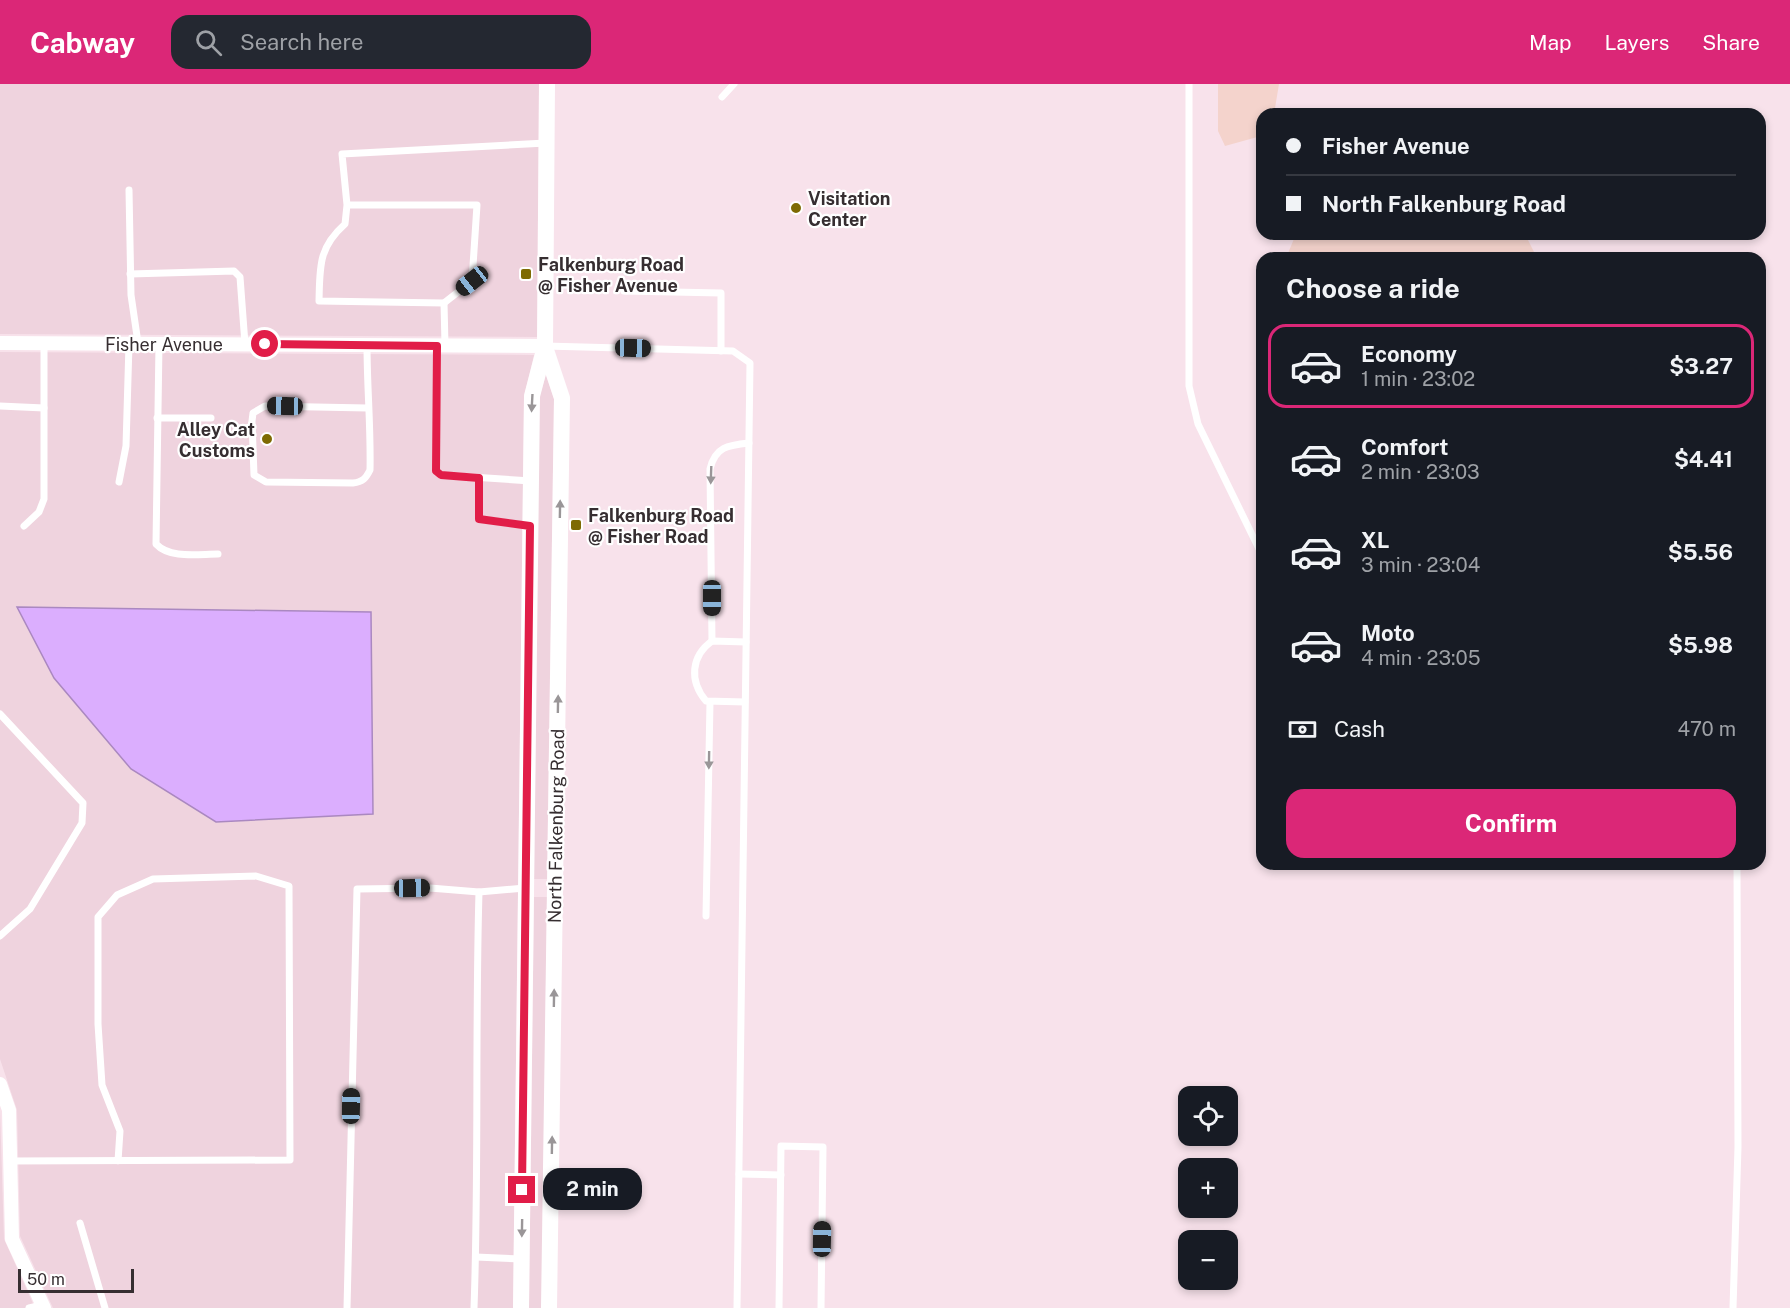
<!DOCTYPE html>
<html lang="en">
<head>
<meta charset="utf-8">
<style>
  body { margin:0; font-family:"Public Sans",sans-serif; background:#242831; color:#f1f3f6; height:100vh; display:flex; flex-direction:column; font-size:22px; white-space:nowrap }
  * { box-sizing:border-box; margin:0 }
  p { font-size:20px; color:#9ea1a6 }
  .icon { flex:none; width:33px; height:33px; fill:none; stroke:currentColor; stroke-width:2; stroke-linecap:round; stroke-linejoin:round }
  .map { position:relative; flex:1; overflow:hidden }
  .sheet { position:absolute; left:1256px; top:168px; width:510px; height:618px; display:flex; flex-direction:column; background:#171b24; border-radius:18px; box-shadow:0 3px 9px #0003 }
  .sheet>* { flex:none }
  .guide { position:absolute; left:1256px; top:24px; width:510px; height:132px; border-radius:18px; box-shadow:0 3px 9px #0003; display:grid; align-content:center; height:132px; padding:0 30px; background:#171b24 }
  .fabs { position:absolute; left:1178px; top:1002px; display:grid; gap:12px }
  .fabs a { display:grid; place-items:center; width:60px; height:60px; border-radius:12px; background:#171b24; box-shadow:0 3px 9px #0003; font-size:30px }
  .scale { position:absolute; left:18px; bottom:15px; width:116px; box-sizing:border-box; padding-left:6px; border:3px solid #362e31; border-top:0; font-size:16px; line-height:21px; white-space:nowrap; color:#362e31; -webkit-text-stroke:4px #fff; paint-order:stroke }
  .end { position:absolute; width:27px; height:27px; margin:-14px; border:8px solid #e11d48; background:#fff; box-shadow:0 0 0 3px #fff }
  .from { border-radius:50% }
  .bubble { position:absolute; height:42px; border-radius:18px; background:#171b24; box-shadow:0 3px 9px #0003; font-size:20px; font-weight:700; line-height:42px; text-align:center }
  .car { position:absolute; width:18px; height:36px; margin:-18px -9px; border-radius:8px; box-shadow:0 0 4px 2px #0007; background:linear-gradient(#222 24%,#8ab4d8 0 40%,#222 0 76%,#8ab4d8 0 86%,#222 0) }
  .guide b { display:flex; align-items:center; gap:21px; height:57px; font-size:22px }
  .guide b+b { border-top:2px solid #363941 }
  .guide i { width:15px; height:15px; background:#f1f3f6 }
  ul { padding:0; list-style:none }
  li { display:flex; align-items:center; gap:18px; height:84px; margin:0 12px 9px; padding:0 18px; border:3px solid transparent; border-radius:18px }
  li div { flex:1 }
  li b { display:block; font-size:22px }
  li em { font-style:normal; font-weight:700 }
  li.selected { border-color:#db2777 }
  li>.icon { width:54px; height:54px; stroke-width:1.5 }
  h2 { padding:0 30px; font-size:27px; line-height:72px }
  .pay { display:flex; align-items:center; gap:15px; height:66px; padding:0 30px; font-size:22px }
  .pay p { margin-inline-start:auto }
  .cta { display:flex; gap:12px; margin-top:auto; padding:12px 30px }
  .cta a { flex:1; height:69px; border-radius:18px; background:#db2777; color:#fff; font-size:24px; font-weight:700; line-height:69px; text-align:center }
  header { display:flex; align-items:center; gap:36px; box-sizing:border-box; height:84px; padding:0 30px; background:#db2777; color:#fff }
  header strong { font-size:28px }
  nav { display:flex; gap:33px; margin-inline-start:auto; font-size:21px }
  .search { width:420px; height:54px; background:#242831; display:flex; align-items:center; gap:15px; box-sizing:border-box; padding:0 21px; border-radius:18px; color:#9ea1a6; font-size:22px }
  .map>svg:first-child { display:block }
  .built { fill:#efd3de }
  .green { fill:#f4d3cc }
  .water { fill:#dbaefe; stroke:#aa88c0; stroke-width:1.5 }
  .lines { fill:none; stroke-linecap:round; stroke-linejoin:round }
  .service { stroke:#fff; stroke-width:7 }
  .minor { stroke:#fff; stroke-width:14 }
  .tertiary { stroke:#fff; stroke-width:16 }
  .oneway { fill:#9a9698 }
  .route { stroke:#e11d48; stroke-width:8 }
  .poi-dot { fill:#7e6a03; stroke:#fff; stroke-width:2 }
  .labels { text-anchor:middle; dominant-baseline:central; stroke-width:4.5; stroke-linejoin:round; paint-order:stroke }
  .poi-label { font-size:18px; font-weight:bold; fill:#362e31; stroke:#fff; text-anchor:start }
  .street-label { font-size:18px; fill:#362e31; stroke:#fff }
</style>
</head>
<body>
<header>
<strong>Cabway</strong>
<div class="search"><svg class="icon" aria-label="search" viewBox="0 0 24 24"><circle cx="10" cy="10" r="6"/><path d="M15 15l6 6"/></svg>Search here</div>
<nav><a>Map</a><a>Layers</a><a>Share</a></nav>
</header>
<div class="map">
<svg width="1790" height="1224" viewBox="0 0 1790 1224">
  <rect width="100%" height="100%" fill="#f8e2eb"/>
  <!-- built -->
  <g class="built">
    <polygon points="0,0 539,0 537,253 0,250"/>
    <polygon points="0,268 534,271 524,313 513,1224 53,1224 20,1152 17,1026 0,975"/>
    <polygon points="546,291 554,315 547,795 534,795 539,314"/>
    <polygon points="534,813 547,813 542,1224 529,1224"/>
    <polygon points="0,1025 4,1155 35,1224 0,1224"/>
  </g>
  <!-- green -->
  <g class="green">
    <polygon points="1218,0 1279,0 1274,30 1262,30 1261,52 1225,62 1218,47"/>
    <polygon points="1296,150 1525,150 1537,174 1286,174"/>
  </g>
  <!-- water -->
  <polygon class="water" points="17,523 371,528 373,730 216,738 131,685 54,594"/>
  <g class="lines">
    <!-- service -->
    <g class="service">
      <polyline points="1189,0 1189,302 1198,340 1262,471"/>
      <polyline points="722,13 734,0"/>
      <polyline points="129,106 131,211 138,259"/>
      <path d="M347,121H477L472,197L444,219L319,217C320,183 318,164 345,140L347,121L342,70L546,59"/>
      <polyline points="130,190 234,187 240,193 245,260"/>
      <polyline points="624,207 721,209 721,267"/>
      <polyline points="444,219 445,261"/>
      <path d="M159,260L156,460C170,475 198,470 218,470"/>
      <polyline points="437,262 436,387 441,391 531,397"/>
      <polyline points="545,262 733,267 750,279 737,1224"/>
      <polyline points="0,322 44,324"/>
      <path d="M367,324L265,322L253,329L252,337L254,391L266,398L353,399C363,398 366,394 370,386C371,344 367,304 367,261"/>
      <polyline points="157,334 211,334"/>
      <polyline points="479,394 479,435 530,442"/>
      <polyline points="119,398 126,362 129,260"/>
      <polyline points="24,442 39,428 44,415 44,259"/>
      <path d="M712,557L710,385C715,363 728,361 749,359"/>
      <path d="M745,618L706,617C689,597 691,572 712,557L746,558"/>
      <polyline points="0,630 83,719 82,739 30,825 0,852"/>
      <polyline points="706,832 710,618"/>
      <polyline points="10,1077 290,1076 289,802 256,792 153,795 117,811 98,833 98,940 102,1001 120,1047 118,1077"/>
      <polyline points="739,1090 781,1091"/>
      <polyline points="80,1139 105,1224"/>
      <polyline points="476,1173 521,1175"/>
      <polyline points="29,1224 42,1221"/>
      <polyline points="347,1224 357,805 430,804 479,808"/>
      <path d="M474,1224C479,1085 475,947 479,808L525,804"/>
      <polyline points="779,1224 781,1062 823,1063 821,1224"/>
      <polyline points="1733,1224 1738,1063 1737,780"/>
    </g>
    <!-- minor -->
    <g class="minor">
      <polyline points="0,259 545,262"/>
      <polyline points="0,1000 9,1026 12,1155 44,1224"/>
    </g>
    <!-- tertiary -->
    <g class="tertiary">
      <polyline points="545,263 562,314 549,1224"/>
      <polyline points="521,1224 532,312 545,262 547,0"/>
    </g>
  </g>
  <!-- one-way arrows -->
  <defs><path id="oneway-solid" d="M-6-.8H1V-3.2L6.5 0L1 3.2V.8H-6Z" transform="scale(1.5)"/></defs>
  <g class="oneway">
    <use href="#oneway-solid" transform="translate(532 319) rotate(93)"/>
    <use href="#oneway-solid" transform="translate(711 391) rotate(92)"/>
    <use href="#oneway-solid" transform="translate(560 425) rotate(-89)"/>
    <use href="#oneway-solid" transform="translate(558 620) rotate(-89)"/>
    <use href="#oneway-solid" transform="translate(709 676) rotate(91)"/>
    <use href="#oneway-solid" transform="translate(554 914) rotate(-89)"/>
    <use href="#oneway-solid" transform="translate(552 1061) rotate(-89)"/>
    <use href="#oneway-solid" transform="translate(522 1144) rotate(91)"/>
  </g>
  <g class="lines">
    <!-- route -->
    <polyline class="route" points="265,260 437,262 436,387 441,391 479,394 479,435 530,442 522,1106"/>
  </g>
  <!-- markers -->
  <g class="poi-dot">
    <circle cx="796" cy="124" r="6"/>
    <rect x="520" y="184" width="12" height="12" rx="3"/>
    <circle cx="267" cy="355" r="6"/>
    <rect x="570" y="435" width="12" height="12" rx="3"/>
  </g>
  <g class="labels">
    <!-- poi labels -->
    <g class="poi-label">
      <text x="808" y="114">Visitation<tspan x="808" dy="21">Center</tspan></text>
      <text x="538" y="180">Falkenburg Road<tspan x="538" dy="21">@ Fisher Avenue</tspan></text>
      <text x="255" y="345" text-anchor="end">Alley Cat<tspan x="255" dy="21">Customs</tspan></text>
      <text x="588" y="431">Falkenburg Road<tspan x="588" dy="21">@ Fisher Road</tspan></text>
    </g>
    <!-- street labels -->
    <g class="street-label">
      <text x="164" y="260">Fisher Avenue</text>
      <text transform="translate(556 742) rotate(-89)">North Falkenburg Road</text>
    </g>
  </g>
</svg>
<div class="fabs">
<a><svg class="icon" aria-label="locate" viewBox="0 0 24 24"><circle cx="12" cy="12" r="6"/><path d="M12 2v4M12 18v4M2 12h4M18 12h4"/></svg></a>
<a>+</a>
<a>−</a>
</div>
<div class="scale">50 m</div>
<i class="end from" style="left:265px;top:260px"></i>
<i class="end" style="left:522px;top:1106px"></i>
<div class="bubble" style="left:543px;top:1084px;width:99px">2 min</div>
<i class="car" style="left:472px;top:197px;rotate:232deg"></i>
<i class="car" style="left:633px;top:264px;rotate:91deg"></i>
<i class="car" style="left:285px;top:322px;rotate:271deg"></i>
<i class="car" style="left:712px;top:514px;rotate:180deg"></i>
<i class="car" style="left:412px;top:804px;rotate:89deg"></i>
<i class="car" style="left:351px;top:1022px;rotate:1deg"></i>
<i class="car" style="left:822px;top:1155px;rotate:1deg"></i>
<div class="guide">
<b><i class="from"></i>Fisher Avenue</b>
<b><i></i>North Falkenburg Road</b>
</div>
<section class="sheet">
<h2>Choose a ride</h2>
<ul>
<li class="selected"><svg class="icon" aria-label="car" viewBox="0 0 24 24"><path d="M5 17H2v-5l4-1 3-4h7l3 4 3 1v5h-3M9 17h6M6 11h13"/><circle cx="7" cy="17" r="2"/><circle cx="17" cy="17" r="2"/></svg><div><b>Economy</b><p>1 min · 23:02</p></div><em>$3.27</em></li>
<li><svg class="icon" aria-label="car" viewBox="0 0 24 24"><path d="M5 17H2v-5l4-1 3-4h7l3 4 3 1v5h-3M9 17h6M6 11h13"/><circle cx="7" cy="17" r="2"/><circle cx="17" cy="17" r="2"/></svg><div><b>Comfort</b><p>2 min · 23:03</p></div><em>$4.41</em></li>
<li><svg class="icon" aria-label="car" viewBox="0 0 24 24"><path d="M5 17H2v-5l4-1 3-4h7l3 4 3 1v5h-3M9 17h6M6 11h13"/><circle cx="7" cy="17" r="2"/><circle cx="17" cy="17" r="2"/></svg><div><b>XL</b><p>3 min · 23:04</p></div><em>$5.56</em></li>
<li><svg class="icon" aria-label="car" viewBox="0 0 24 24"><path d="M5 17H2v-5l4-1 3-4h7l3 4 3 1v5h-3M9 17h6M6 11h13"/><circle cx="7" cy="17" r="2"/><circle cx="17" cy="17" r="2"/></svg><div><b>Moto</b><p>4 min · 23:05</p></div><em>$5.98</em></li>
</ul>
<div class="pay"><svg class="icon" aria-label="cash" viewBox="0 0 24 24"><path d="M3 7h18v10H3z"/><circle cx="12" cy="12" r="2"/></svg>Cash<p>470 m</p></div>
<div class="cta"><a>Confirm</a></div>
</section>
</div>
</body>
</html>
